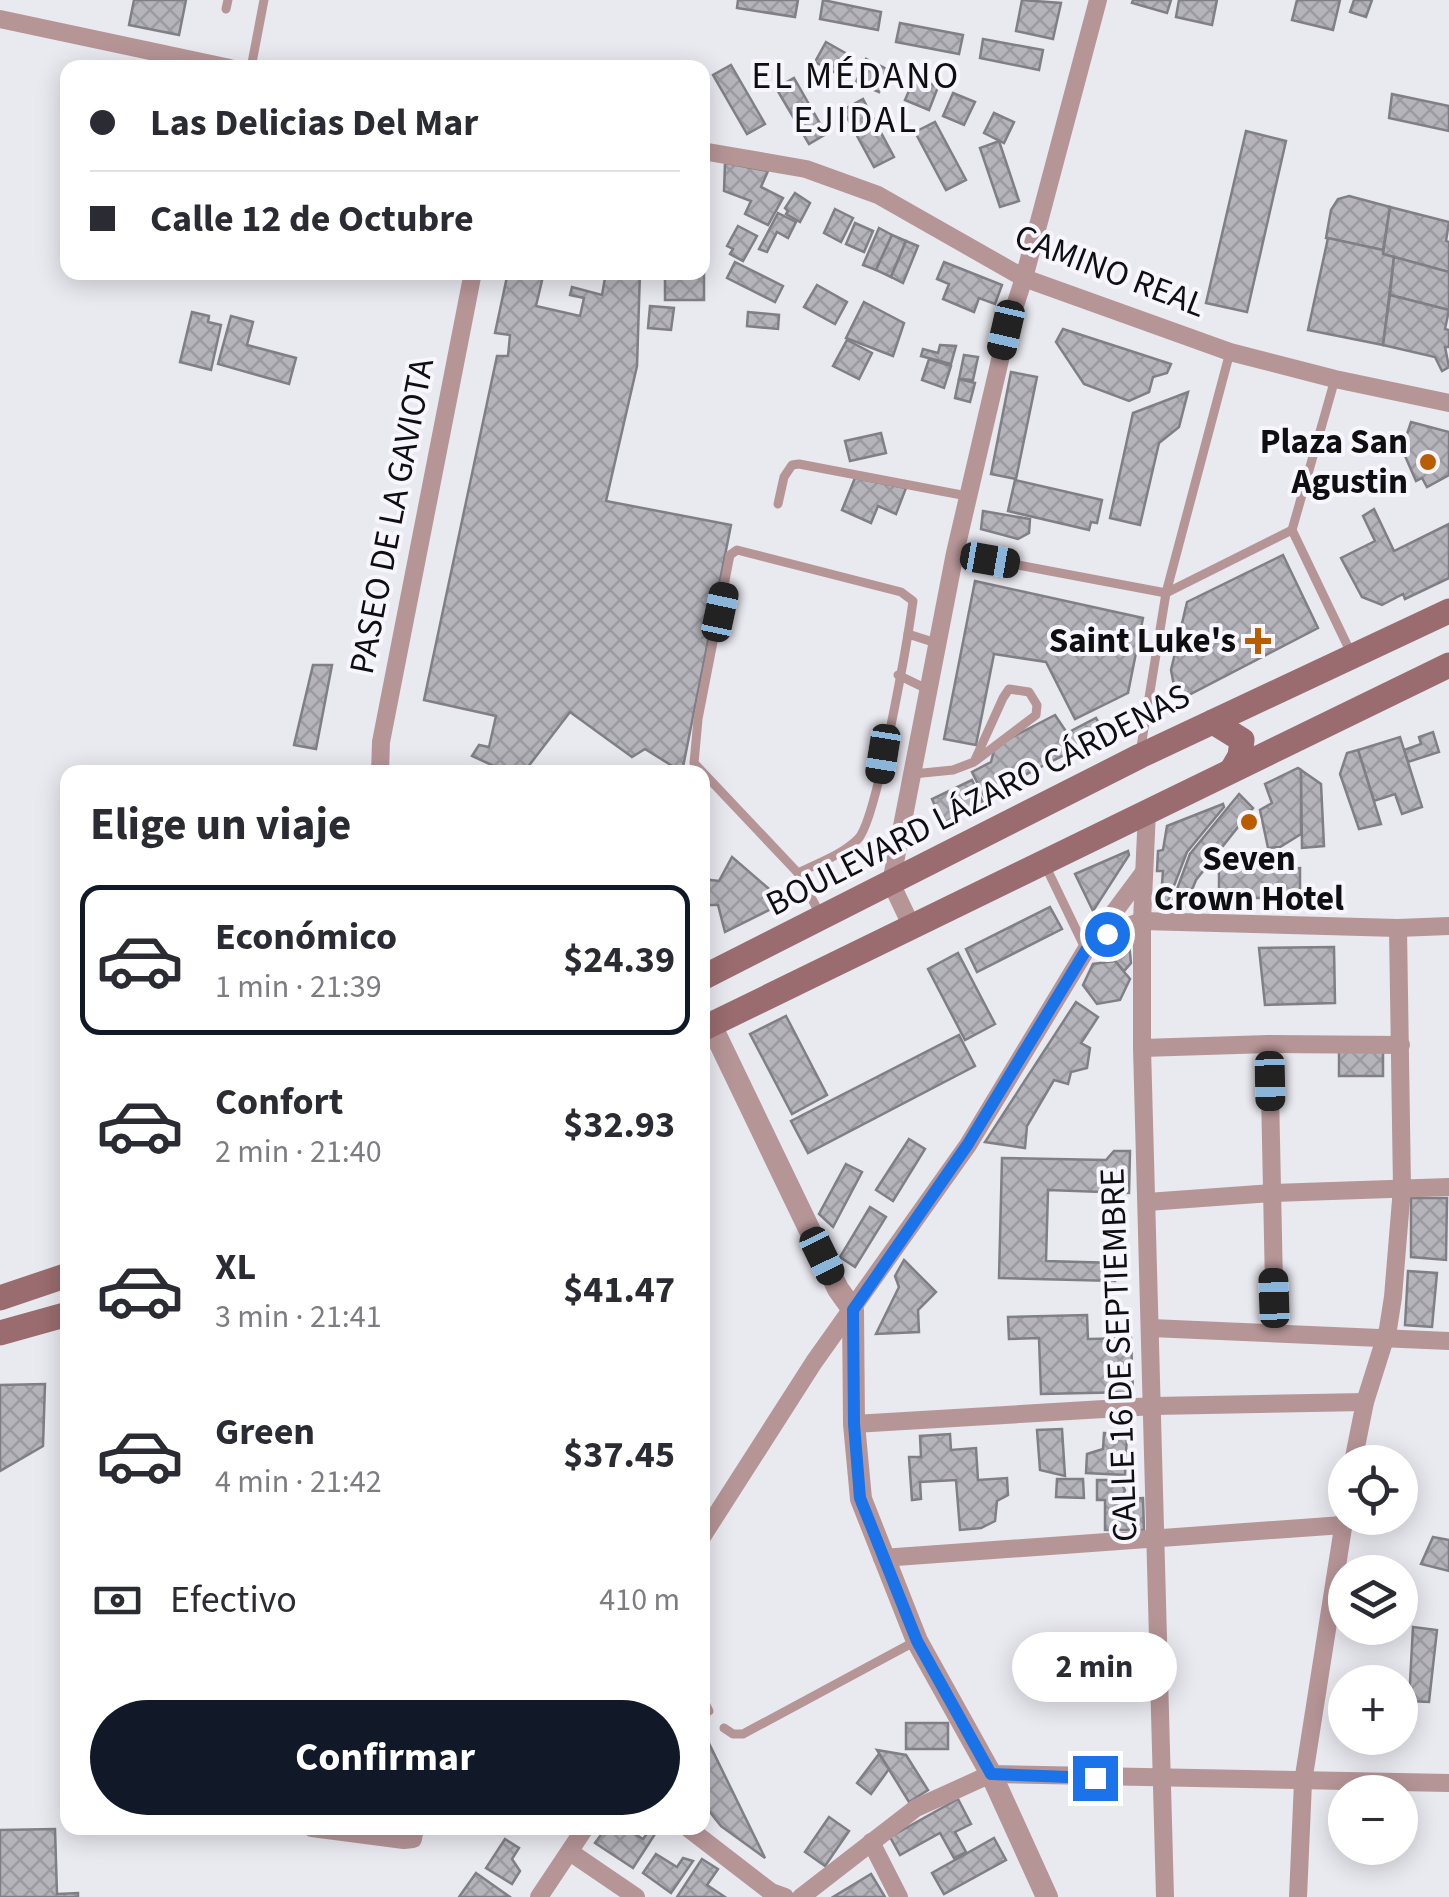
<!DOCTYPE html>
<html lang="es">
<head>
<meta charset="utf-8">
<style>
  body { margin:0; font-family:"Source Sans 3",sans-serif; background:#f2f2f3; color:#2b2b33; height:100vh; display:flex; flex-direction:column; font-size:38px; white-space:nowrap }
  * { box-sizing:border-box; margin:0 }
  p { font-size:32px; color:#7c7c81 }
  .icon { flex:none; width:55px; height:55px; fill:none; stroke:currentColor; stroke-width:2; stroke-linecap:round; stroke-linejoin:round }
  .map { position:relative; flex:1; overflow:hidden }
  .sheet { position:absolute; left:60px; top:765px; width:650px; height:1070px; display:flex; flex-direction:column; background:#fff; border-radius:20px; box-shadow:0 5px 25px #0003 }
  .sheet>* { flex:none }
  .top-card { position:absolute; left:60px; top:60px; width:650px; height:220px; border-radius:20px; box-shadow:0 5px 25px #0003; display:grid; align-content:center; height:220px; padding:0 30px; background:#fff }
  .controls { position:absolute; left:1328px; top:1445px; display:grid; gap:20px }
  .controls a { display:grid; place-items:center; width:90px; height:90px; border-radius:50%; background:#fff; box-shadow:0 5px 25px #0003; font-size:50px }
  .end { position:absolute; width:45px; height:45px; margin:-22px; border:12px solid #1a73e8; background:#fff; box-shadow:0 0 0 5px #fff }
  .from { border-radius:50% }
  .bubble { position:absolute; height:70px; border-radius:35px; background:#fff; box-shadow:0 5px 25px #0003; font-size:32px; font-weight:700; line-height:70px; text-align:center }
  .car { position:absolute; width:30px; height:60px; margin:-30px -15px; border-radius:12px; box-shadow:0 0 8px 2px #0007; background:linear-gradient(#222 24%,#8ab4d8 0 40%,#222 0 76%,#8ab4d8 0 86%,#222 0) }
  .top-card b { display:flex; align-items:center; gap:35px; height:95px; font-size:38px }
  .top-card b+b { border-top:2px solid #e1e1e2 }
  .top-card i { width:25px; height:25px; background:#2b2b33 }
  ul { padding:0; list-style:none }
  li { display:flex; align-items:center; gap:30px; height:150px; margin:0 20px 15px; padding:0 10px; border:5px solid transparent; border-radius:20px }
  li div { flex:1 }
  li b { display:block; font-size:38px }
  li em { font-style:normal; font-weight:700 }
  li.on { border-color:#111827 }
  li>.icon { width:90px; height:90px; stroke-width:1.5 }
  h2 { padding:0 30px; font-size:45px; line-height:120px }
  .pay { display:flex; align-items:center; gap:25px; height:110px; padding:0 30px; font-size:38px }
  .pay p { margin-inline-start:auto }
  .button { display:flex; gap:20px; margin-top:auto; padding:20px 30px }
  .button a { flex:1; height:115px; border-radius:60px; background:#111827; color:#fff; font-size:40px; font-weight:700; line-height:115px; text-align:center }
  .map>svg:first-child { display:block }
  .building { fill:url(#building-cross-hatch); stroke:#7f7f85; stroke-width:2.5 }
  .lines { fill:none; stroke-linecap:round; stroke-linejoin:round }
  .service { stroke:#b69597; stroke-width:9 }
  .minor { stroke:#b69597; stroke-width:18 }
  .tertiary { stroke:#b69597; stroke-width:22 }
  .secondary { stroke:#9a6c6f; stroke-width:25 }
  .route { stroke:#1a73e8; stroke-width:12 }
  .poi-dot { fill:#b85d00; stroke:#f7f6fe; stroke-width:4 }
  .labels { text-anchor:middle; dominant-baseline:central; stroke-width:8; stroke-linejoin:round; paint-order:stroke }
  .street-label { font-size:35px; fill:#0f0f11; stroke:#f7f6fe }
  .poi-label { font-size:35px; font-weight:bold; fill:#0f0f11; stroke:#f7f6fe; text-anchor:end }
  .neighbourhood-label { font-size:38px; letter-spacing:2.5px; fill:#0f0f11; stroke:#f7f6fe }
</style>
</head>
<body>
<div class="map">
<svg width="1449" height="1897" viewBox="0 0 1449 1897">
  <defs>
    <pattern id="building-cross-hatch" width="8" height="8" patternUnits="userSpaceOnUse" patternTransform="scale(2.5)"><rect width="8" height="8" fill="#b5b4bb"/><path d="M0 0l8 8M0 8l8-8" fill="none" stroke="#9a9aa0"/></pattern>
  </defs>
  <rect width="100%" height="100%" fill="#e9e9f0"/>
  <!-- building -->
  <g class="building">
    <polygon points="134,0 186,0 179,35 129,25"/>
    <polygon points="738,0 798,0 795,17 737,8"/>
    <polygon points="823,0 881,12 878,30 820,19"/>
    <polygon points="1022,0 1061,3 1053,39 1016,31"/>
    <polygon points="1133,0 1171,0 1167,13 1132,3"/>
    <polygon points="1179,0 1217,0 1212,25 1176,17"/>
    <polygon points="1297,0 1340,0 1333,30 1292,20"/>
    <polygon points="1354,0 1372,0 1366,17 1350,12"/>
    <polygon points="900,23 963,35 959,54 896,42"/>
    <polygon points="983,39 1043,50 1039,70 980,58"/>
    <polygon points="826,42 847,54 836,73 815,62"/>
    <polygon points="866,59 889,70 879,92 856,82"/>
    <polygon points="731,65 765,124 747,134 713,75"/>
    <polygon points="915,77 938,87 929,110 905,100"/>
    <polygon points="794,78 826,134 809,144 776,88"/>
    <polygon points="953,93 975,102 964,125 943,116"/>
    <polygon points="1392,94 1449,106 1449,131 1389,118"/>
    <polygon points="863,99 894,157 874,167 843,110"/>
    <polygon points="994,113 1014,122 1004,143 984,133"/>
    <polygon points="935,122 966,180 946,190 915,132"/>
    <polygon points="1246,131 1286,141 1247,312 1206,303"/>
    <polygon points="999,141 1019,201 1000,207 980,148"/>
    <polygon points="725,163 768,171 761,187 783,198 768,225 745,214 751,201 724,191"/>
    <polygon points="795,193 810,203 800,222 786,214 788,211 785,208"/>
    <polygon points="1349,196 1390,207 1383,250 1326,238 1331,210 1338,199"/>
    <polygon points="1390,207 1449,222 1446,241 1449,242 1449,272 1383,254"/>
    <polygon points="835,209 853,218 841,242 824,233"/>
    <polygon points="778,213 796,222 788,238 777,232 767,252 759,249"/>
    <polygon points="855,223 873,231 864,252 846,244"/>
    <polygon points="738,226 757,236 743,261 730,254 733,249 727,246"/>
    <polygon points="879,228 892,235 876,270 863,265"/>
    <polygon points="892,235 906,241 891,277 876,270"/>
    <polygon points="1328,238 1383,250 1383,254 1394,257 1383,345 1308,330"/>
    <polygon points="906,241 918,246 903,283 891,277"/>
    <polygon points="704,251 704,300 665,300 665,272 702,272"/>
    <polygon points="1394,257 1449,272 1449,310 1390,295"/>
    <polygon points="735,262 783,286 775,302 727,278"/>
    <polygon points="944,262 1002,285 995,304 979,298 974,312 943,299 949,284 937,279"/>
    <polygon points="508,272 544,272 536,306 580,316 584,298 570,295 572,287 602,295 606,272 640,272 637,366 606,501 731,525 682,772 645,749 632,757 570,712 524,772 507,772 472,756 479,745 489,747 496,716 424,700 497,356 508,356 510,335 495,333"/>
    <polygon points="817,285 847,302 835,324 804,307"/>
    <polygon points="1390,295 1449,310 1445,329 1449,330 1449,347 1445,347 1449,367 1442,371 1435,357 1383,345"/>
    <polygon points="864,302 904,323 893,356 846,338"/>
    <polygon points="650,306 674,308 671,330 648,328"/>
    <polygon points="192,312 209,316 208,322 221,325 211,370 180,362"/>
    <polygon points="748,312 779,315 778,329 747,326"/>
    <polygon points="231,316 253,322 247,345 296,358 289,384 218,364"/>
    <polygon points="1063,329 1171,364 1167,373 1153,377 1149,392 1129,401 1084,384 1056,342"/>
    <polygon points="847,340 872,353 859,379 833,366"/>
    <polygon points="940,345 956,346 951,364 921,356 923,349 938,353"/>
    <polygon points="964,355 978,357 973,380 959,379"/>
    <polygon points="929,359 951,366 944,388 922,380"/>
    <polygon points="1011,372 1037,377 1016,479 991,474"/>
    <polygon points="959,379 975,383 970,402 955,398"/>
    <polygon points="1188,392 1179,427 1159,443 1140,525 1110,518 1133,413"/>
    <polygon points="1411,422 1449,432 1449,475 1427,487 1422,478 1416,481 1402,449"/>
    <polygon points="881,433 886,453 850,461 845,441"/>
    <polygon points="855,478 906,488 896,514 878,506 871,523 842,510"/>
    <polygon points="1015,480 1102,500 1097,523 1091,522 1089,530 1008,511"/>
    <polygon points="1374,509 1394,551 1449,524 1449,578 1405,599 1403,594 1382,605 1362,597 1341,558 1375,541 1363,516"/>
    <polygon points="983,511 1030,519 1029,533 1018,539 981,529"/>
    <polygon points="1283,555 1318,628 1177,701 1171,670 1187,602"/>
    <polygon points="975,581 1143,618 1128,693 1075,719 1046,662 994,654 976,745 944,739"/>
    <polygon points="313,665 332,665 316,749 294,745"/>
    <polygon points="1055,715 1067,733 1096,718 1105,734 984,796 972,772 991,762 995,746"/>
    <polygon points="1433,732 1439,752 1408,762 1404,750 1421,744 1419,737"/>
    <polygon points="1400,737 1422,807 1402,814 1395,794 1374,801 1358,750"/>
    <polygon points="1358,750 1381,824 1359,829 1340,774 1347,753"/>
    <polygon points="1298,768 1301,770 1301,834 1280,847 1268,848 1260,810 1272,803 1265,784"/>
    <polygon points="1301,770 1321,784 1324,846 1302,848"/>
    <polygon points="972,780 983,803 943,823 932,799"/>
    <polygon points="1239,794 1253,808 1196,880 1185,907 1170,908 1190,854"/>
    <polygon points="1223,804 1224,807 1187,852 1165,909 1160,909 1163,871 1157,871 1158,851 1163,850 1167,826"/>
    <polygon points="1128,851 1129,855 1093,911 1075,874"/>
    <polygon points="1280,854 1280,869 1300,868 1300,906 1263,906 1263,898 1242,898 1242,904 1219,904 1219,861 1262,861 1262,855"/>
    <polygon points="732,857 775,894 778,901 773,908 725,932 718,905 702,905 702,879 719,881"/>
    <polygon points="1050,907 1062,929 977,972 966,949"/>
    <polygon points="1129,943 1131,963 1124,971 1115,961 1108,962 1107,945"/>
    <polygon points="1334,947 1335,1003 1265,1005 1259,948"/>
    <polygon points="958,953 995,1024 965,1040 928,969"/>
    <polygon points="1115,961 1130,979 1120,1000 1097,1004 1083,985 1093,964"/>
    <polygon points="1076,1002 1098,1017 1081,1043 1090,1048 1087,1068 1071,1072 1068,1084 1054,1080 1027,1126 1025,1148 985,1142"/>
    <polygon points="786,1016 827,1095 792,1114 750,1034"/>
    <polygon points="959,1035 975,1066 808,1153 791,1121"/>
    <rect x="1339" y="1051" width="44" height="25"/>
    <polygon points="909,1139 925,1149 893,1201 876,1190"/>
    <polygon points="1114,1151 1130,1151 1129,1193 1048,1190 1046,1261 1116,1263 1115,1281 999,1278 1002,1158 1106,1160"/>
    <polygon points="846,1164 862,1172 833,1227 819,1214"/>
    <polygon points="1411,1198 1447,1198 1446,1260 1411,1257"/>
    <polygon points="870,1207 886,1217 855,1267 840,1257"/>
    <polygon points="904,1260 936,1292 918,1310 919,1332 876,1334 899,1287 895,1276"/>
    <polygon points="1408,1271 1437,1273 1432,1327 1405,1325"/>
    <polygon points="1087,1315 1088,1339 1131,1338 1133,1392 1041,1394 1039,1338 1009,1339 1008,1317"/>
    <polygon points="45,1384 43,1446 0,1471 0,1385"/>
    <polygon points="1062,1429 1065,1476 1040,1470 1037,1430"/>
    <polygon points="1104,1433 1127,1434 1125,1475 1086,1473 1087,1454 1103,1449"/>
    <polygon points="950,1434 951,1450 976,1448 978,1480 1007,1478 1008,1495 997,1501 995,1521 981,1528 960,1530 956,1480 920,1482 921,1499 912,1500 909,1457 921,1457 920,1436"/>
    <polygon points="1057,1479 1083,1479 1084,1498 1056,1497"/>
    <polygon points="1097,1480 1119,1480 1125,1490 1121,1499 1143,1498 1144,1530 1105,1530 1105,1500 1097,1500"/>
    <polygon points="1433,1537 1449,1540 1449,1571 1421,1564"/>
    <polygon points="1413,1627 1437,1630 1429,1702 1409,1701"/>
    <rect x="906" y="1723" width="42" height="26"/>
    <polygon points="702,1729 765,1858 721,1826 702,1802"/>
    <polygon points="877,1750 906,1755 928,1790 909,1802"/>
    <polygon points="879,1754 889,1769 871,1794 857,1783"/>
    <polygon points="958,1799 971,1824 955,1832 966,1852 954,1858 940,1833 900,1855 890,1837"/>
    <polygon points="829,1817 849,1831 825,1866 805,1852"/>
    <polygon points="606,1828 635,1828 632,1832 643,1839 649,1831 655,1834 633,1868 595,1843"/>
    <polygon points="55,1829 57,1894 78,1893 78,1897 0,1897 0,1830"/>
    <polygon points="994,1838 1006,1860 944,1894 932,1873"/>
    <polygon points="505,1839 519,1848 512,1859 520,1871 512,1884 486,1868"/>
    <polygon points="656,1854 677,1867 683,1858 693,1861 671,1893 643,1873"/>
    <polygon points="702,1859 718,1869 707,1885 725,1897 677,1897"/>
    <polygon points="476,1873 510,1897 459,1897"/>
    <polygon points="871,1874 885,1897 833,1897"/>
  </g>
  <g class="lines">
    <!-- service -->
    <g class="service">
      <polyline points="226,9 228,0"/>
      <polyline points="251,68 264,0"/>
      <polyline points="1230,352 1166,593 1292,530"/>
      <polyline points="1335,379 1292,530 1351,653"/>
      <polyline points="778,504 784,477 792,465 799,464 967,496"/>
      <path d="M737,550L901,592L913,601C908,637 877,820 858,839C842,855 818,863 798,873L694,763L698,719L730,555Z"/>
      <polyline points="955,553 1166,593 1140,753"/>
      <polyline points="908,634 936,643"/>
      <polyline points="898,675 927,689"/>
      <polyline points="913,774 953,770 974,762 1036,715 1037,705 1029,692 1009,689 1003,698 974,762"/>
      <polyline points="1046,867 1086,950"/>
      <polyline points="798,873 820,914"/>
      <polyline points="702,1697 709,1711"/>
      <polyline points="724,1728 733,1734 743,1734 914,1642"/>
    </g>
    <!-- minor -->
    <g class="minor">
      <polyline points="0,19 230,68"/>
      <polyline points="702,151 806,169 878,195 1024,278 1230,352 1335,379 1449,403"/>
      <polyline points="380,772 381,742 473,272"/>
      <polyline points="1147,811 1142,921 1142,1048 1165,1897"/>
      <polyline points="911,925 891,883 955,553 1007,330 1024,278 1098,0"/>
      <polyline points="1094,944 1107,934 1142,921 1398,928 1449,926"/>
      <polyline points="1269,1044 1275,1333"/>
      <polyline points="1142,1048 1269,1044 1401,1045"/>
      <polyline points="1147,1202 1273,1193 1449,1187"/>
      <polyline points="1151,1328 1449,1341"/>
      <polyline points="854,1424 1154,1406 1365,1402"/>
      <polyline points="1353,1462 1365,1402 1388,1329 1393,1297 1402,1188 1398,928"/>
      <polyline points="702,1537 814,1362 968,1145 1086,950 1144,872"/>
      <polyline points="882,1558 1343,1525"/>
      <polyline points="312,1828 404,1840 413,1839 415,1828"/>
      <polyline points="688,1828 771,1892 785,1897"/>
      <polyline points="871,1842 899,1897"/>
      <polyline points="570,1852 636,1897"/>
      <polyline points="539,1897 585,1828"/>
      <polyline points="801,1897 916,1808 991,1774 1449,1783"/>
      <polyline points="1298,1897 1303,1782 1345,1515"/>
    </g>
    <!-- tertiary -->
    <polyline class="tertiary" points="711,1025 838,1289 853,1310 854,1424 861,1499 917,1641 991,1774 1047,1897"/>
    <!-- secondary -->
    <g class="secondary">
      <polyline points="1213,722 1242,740 1240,756 1233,768"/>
      <polyline points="702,978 1140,756 1449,611"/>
      <polyline points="702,1029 1449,665"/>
      <polyline points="0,1298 68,1275"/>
      <polyline points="0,1333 68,1314"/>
    </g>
  </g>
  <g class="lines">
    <!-- route -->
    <polyline class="route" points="1095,1778 991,1774 917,1641 860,1498 854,1424 853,1310 968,1144 1086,950 1107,934"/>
  </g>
  <!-- markers -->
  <g class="poi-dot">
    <circle cx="1428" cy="462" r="10"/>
    <path d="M1253 626h10v10h10v10h-10v10h-10v-10h-10v-10h10z"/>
    <circle cx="1249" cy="822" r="10"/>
  </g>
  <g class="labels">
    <!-- street labels -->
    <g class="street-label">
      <text transform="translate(1110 271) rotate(21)">CAMINO REAL</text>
      <text transform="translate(392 516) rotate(-79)">PASEO DE LA GAVIOTA</text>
      <text transform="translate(978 800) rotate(-27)">BOULEVARD LÁZARO CÁRDENAS</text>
      <text transform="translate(1119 1355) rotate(-92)">CALLE 16 DE SEPTIEMBRE</text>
    </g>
    <!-- poi labels -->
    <g class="poi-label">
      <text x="1408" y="442">Plaza San<tspan x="1408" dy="40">Agustin</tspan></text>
      <text x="1236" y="641">Saint Luke's</text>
      <text x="1249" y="859" text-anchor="middle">Seven<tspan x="1249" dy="40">Crown Hotel</tspan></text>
    </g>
    <!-- neighbourhood labels -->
    <g class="neighbourhood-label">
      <text x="856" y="76">EL MÉDANO<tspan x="856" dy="44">EJIDAL</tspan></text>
    </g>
  </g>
</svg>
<div class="controls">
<a><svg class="icon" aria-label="locate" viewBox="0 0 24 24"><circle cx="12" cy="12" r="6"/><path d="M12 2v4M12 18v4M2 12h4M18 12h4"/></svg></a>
<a><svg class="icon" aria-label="layers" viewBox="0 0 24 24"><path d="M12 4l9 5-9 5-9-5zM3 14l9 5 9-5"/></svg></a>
<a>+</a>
<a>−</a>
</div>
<i class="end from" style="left:1107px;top:934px"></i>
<i class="end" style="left:1095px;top:1778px"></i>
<div class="bubble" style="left:1012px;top:1632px;width:165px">2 min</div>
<i class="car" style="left:1006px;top:330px;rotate:193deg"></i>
<i class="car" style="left:990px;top:560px;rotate:100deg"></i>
<i class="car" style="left:720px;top:612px;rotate:12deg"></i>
<i class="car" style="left:883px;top:754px;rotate:189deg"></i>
<i class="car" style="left:1270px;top:1081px;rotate:179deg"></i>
<i class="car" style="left:822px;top:1256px;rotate:154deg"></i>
<i class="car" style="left:1274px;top:1298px;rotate:358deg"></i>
<div class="top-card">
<b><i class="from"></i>Las Delicias Del Mar</b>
<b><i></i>Calle 12 de Octubre</b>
</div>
<section class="sheet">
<h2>Elige un viaje</h2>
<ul>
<li class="on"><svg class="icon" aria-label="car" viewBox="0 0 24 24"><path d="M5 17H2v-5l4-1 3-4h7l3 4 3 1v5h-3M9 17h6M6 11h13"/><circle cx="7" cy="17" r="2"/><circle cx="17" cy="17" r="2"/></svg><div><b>Económico</b><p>1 min · 21:39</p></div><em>$24.39</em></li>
<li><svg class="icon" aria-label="car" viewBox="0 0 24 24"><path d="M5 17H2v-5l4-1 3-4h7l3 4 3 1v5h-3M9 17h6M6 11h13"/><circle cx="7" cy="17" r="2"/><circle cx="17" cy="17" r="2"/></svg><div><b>Confort</b><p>2 min · 21:40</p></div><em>$32.93</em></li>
<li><svg class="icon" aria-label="car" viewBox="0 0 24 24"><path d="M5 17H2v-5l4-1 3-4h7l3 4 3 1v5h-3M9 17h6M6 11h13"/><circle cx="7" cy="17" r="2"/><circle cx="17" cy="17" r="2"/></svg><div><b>XL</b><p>3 min · 21:41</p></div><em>$41.47</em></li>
<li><svg class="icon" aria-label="car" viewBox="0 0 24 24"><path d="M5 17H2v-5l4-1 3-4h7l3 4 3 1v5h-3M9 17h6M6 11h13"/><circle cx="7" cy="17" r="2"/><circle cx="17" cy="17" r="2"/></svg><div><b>Green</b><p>4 min · 21:42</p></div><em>$37.45</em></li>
</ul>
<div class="pay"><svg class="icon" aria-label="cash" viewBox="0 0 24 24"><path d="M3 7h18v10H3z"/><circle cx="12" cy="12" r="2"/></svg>Efectivo<p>410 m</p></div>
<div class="button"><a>Confirmar</a></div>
</section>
</div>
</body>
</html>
